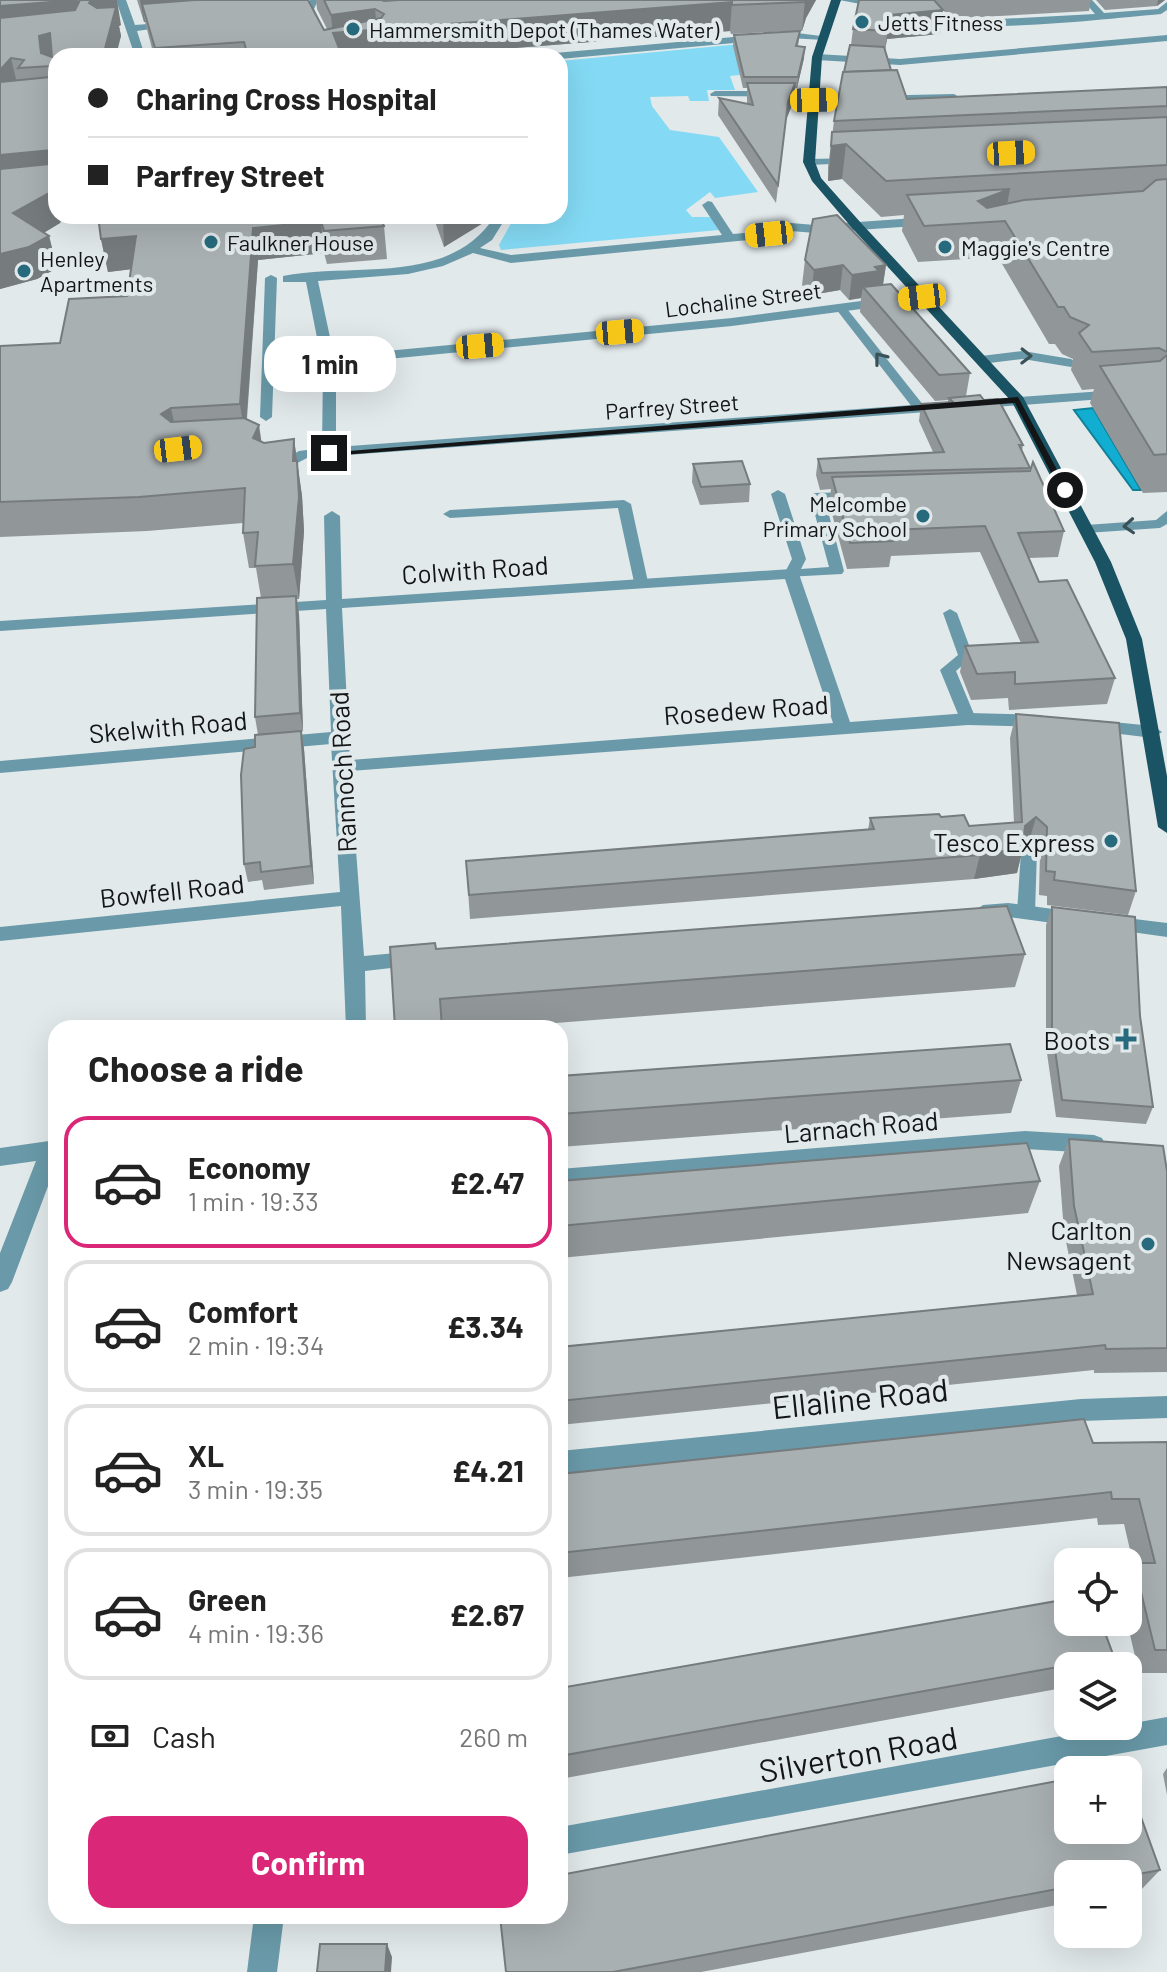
<!DOCTYPE html>
<html lang="en">
<head>
<meta charset="utf-8">
<style>
  body { margin:0; font-family:Barlow,sans-serif; background:#f2f2f2; color:#222; height:100vh; display:flex; flex-direction:column; font-size:30px; white-space:nowrap }
  * { box-sizing:border-box; margin:0 }
  p { font-size:26px; color:#767676 }
  .icon { flex:none; width:44px; height:44px; fill:none; stroke:currentColor; stroke-width:2; stroke-linecap:round; stroke-linejoin:round }
  .map { position:relative; flex:1; overflow:hidden }
  .side { position:absolute; left:48px; top:1020px; width:520px; height:904px; display:flex; flex-direction:column; background:#fff; border-radius:24px; box-shadow:0 8px 32px #0002 }
  .side>* { flex:none }
  .top-card { position:absolute; left:48px; top:48px; width:520px; height:176px; border-radius:24px; box-shadow:0 8px 32px #0002; display:grid; align-content:center; height:176px; padding:0 40px; background:#fff }
  .controls { position:absolute; left:1054px; top:1548px; display:grid; gap:16px }
  .controls a { display:grid; place-items:center; width:88px; height:88px; border-radius:16px; background:#fff; box-shadow:0 8px 32px #0002; font-size:40px }
  .end { position:absolute; width:36px; height:36px; margin:-18px; border:10px solid #131516; background:#fff; box-shadow:0 0 0 4px #fff }
  .from { border-radius:50% }
  .bubble { position:absolute; height:56px; border-radius:24px; background:#fff; box-shadow:0 8px 32px #0002; font-size:26px; font-weight:700; line-height:56px; text-align:center }
  .car { position:absolute; width:24px; height:48px; margin:-24px -12px; border-radius:10px; box-shadow:0 0 6px 2px #0007; background:linear-gradient(#f5c518 24%,#345 0 40%,#f5c518 0 76%,#345 0 86%,#f5c518 0) }
  .top-card b { display:flex; align-items:center; gap:28px; height:76px; font-size:30px }
  .top-card b+b { border-top:2px solid #e0e0e0 }
  .top-card i { width:20px; height:20px; background:#222 }
  ul { padding:0; list-style:none }
  li { display:flex; align-items:center; gap:24px; height:132px; margin:0 16px 12px; padding:0 24px; border:4px solid #e0e0e0; border-radius:24px }
  li div { flex:1 }
  li b { display:block; font-size:30px }
  li em { font-style:normal; font-weight:700 }
  li.active { border-color:#db2777 }
  li>.icon { width:72px; height:72px; stroke-width:1.5 }
  h2 { padding:0 40px; font-size:36px; line-height:96px }
  .pay { display:flex; align-items:center; gap:20px; height:88px; padding:0 40px; font-size:30px }
  .pay p { margin-inline-start:auto }
  .primary-button { display:flex; gap:16px; margin-top:auto; padding:16px 40px }
  .primary-button a { flex:1; height:92px; border-radius:24px; background:#db2777; color:#fff; font-size:32px; font-weight:700; line-height:92px; text-align:center }
  .map>svg:first-child { display:block }
  .green { fill:#84daf4 }
  .water { fill:#12aed1; stroke:#128099; stroke-width:2 }
  .lines { fill:none; stroke-linecap:round; stroke-linejoin:round }
  .lane { fill:#6a9aa9; fill-rule:evenodd }
  .street { fill:#6a9aa9; fill-rule:evenodd }
  .primary { fill:#1a5363; fill-rule:evenodd }
  .wall { fill:#919799 }
  .shaded-wall { fill:#767b7d }
  .building { fill:#a9b0b2; stroke:#767b7d; stroke-width:2; fill-rule:evenodd }
  .oneway { stroke:#3a5158 }
  .route { fill:#131516 }
  .poi-dot { fill:#286a7d; stroke:#e2e9eb; stroke-width:3 }
  .labels { text-anchor:middle; dominant-baseline:central; stroke-width:8; stroke-linejoin:round; paint-order:stroke }
  .far-poi-label { font-size:22px; fill:#131516; stroke:#e2e9eb; text-anchor:start }
  .far-street-label { font-size:22px; fill:#131516; stroke:#e2e9eb }
  .street-label { font-size:26px; fill:#131516; stroke:#e2e9eb }
  .poi-label { font-size:26px; fill:#131516; stroke:#e2e9eb; text-anchor:end }
  .near-street-label { font-size:32px; fill:#131516; stroke:#e2e9eb }
</style>
</head>
<body>
<div class="map">
<svg width="1167" height="1972" viewBox="0 0 1167 1972">
  <rect width="100%" height="100%" fill="#e2e9eb"/>
  <!-- green -->
  <polygon class="green" points="762,42 750,74 730,76 735,90 707,90 709,101 690,101 688,96 650,97 652,106 670,130 719,137 758,192 715,198 710,192 686,210 692,217 711,217 719,230 501,250 499,245 515,216 560,216 560,61"/>
  <!-- water -->
  <polygon class="water" points="1093,408 1141,490 1133,490 1074,410"/>
  <g class="lines">
    <!-- lane -->
    <g class="lane">
      <polygon points="310,0 318,0 314,9 337,56 327,56 304,9"/>
      <polygon points="839,0 869,0 870,2 866,5"/>
      <path d="M923,0H932L945,17L962,21L1095,14L1083,0H1092L1104,13L1158,9L1167,2V10L1161,14C1126,17 958,36 938,20C932,15 927,6 923,0Z"/>
      <polygon points="271,275 277,278 272,417 266,421 260,417 265,278"/>
      <polygon points="836,305 844,305 924,406 924,412 916,412 836,309"/>
      <polygon points="1023,351 1071,359 1077,363 1071,367 1023,359 981,364 975,360 981,356"/>
      <polygon points="778,490 785,494 806,559 801,569 829,567 810,496 812,493 858,492 860,495 853,499 825,500 844,571 842,574 786,577 784,574 792,559 771,494"/>
      <polygon points="624,500 631,504 648,582 641,586 634,582 618,508 450,518 443,514 450,510"/>
      <polygon points="1167,511 1167,524 1160,528 1086,533 1079,529 1086,525 1156,520"/>
      <polygon points="950,609 957,613 973,656 956,671 976,719 968,724 960,719 940,670 958,655 943,613"/>
      <polygon points="1029,845 1037,851 1035,913 1026,919 1017,913 1021,851"/>
    </g>
    <!-- street -->
    <g class="street">
      <polygon points="116,0 126,0 135,25 173,22 178,25 137,31 145,56 135,56"/>
      <polygon points="789,32 829,37 824,40 789,38 560,59 560,56 550,56 555,53"/>
      <polygon points="1167,35 1167,41 900,65 817,60 812,57 817,54 900,59"/>
      <polygon points="715,91 815,91 820,94 818,97 954,94 959,97 954,100 814,103 809,100 812,97 711,96 710,94"/>
      <polygon points="857,158 859,160 853,163 809,165 803,162 809,159"/>
      <path d="M708,201L712,202L733,234L766,231L791,223L815,225L930,217L936,221L930,225L815,233L791,231L769,238L511,263L473,253L443,266L408,274L318,281L334,356L732,318L922,293L928,297L922,301L732,326L336,364V447L1117,390L1124,394L1117,398L307,458L280,472H270L268,469L299,451L322,448L323,368L306,282H283V276C354,262 449,287 495,216H507L492,240L480,248L511,255L722,235L702,205Z"/>
      <path d="M332,511L340,516L342,599L791,569L799,574L850,722L968,713L1041,715L1050,721L1041,727L968,725L350,771L364,956L417,951L427,958L417,965L365,971L366,1028H346L341,906L0,941V927L340,892L331,744L0,773V761L331,732L326,609L0,631V621L326,600L324,516ZM785,579L833,723L350,760L342,608Z"/>
      <polygon points="1093,720 1153,726 1162,732 1153,738 1087,730 1084,726"/>
      <polygon points="1008,903 1075,912 1085,919 1075,926 1008,917 983,919 973,912 983,905"/>
      <polygon points="1110,916 1167,923 1167,937 1103,928 1100,923"/>
      <polygon points="1025,1131 1094,1135 1102,1138 1105,1144 1102,1150 1094,1153 1025,1149 560,1187 560,1169"/>
      <polygon points="56,1140 56,1165 12,1282 8,1289 0,1292 0,1253 36,1161 0,1166 0,1148"/>
      <polygon points="1167,1396 1167,1418 1081,1421 560,1475 560,1451 1081,1399"/>
      <polygon points="1167,1717 1167,1745 560,1855 560,1827"/>
      <polygon points="254,1916 284,1916 277,1972 247,1972"/>
    </g>
    <!-- primary -->
    <polygon class="primary" points="831,0 841,0 822,57 815,162 821,178 861,223 1023,397 1111,562 1142,639 1167,776 1167,833 1158,827 1126,639 1095,562 1012,402 853,229 812,181 803,162 812,57"/>
  </g>
  <!-- wall -->
  <g class="wall">
    <polygon points="0,0 121,25 119,26 121,36 56,216 63,216 60,223 44,233 49,236 57,268 37,279 0,289"/>
    <polygon points="137,0 308,0 324,30 327,29 317,9 316,0 816,0 806,18 802,31 800,31 798,47 804,58 797,88 795,88 794,100 786,120 776,203 718,115 719,98 747,104 747,88 743,88 733,46 734,35 791,31 731,34 730,31 414,56 154,56 145,22 144,22"/>
    <polygon points="859,0 1091,0 1089,11 962,18 947,14 943,10 940,34 887,39 885,50 891,70 907,99 1167,87 1167,492 1143,493 1090,403 1094,389 1082,390 1071,370 1073,359 1062,354 1055,344 1049,344 998,257 918,262 902,231 904,215 881,217 842,179 828,181 828,167 834,121 851,45 853,29"/>
    <polygon points="1096,0 1165,0 1157,6 1105,10"/>
    <polygon points="98,216 384,226 387,259 327,264 324,253 258,260 247,419 261,442 264,443 294,439 297,461 302,496 304,531 299,599 297,599 299,614 303,731 301,732 304,749 314,884 264,890 262,880 248,882 244,864 255,747 258,735 255,717 261,598 256,568 249,568 243,533 243,523 147,531 0,537 0,346 60,343 127,296 131,269 108,272 101,239"/>
    <polygon points="433,216 488,216 488,220 444,247"/>
    <polygon points="805,260 886,265 883,285 970,373 966,396 1023,445 1022,451 1030,468 1029,471 1064,531 1058,557 1029,558 1039,582 1115,678 1107,704 1009,710 1008,698 971,700 960,672 965,646 1021,643 980,552 891,556 889,567 847,569 829,503 831,489 820,490 816,475 818,459 933,452 919,421 921,404 948,403 948,400 935,401 860,312 861,298 849,300 840,290 811,295 802,285"/>
    <polygon points="693,464 750,484 749,502 700,505 692,482"/>
    <polygon points="1016,714 1136,891 1128,915 1047,905 1047,896 1039,895 1040,851 1029,842 1023,846 1017,873 974,879 470,919 466,861 868,830 870,818 941,817 969,826 1014,823 1010,738"/>
    <polygon points="1052,907 1140,1016 1153,1107 1146,1124 1056,1117 1046,1046 1046,925"/>
    <polygon points="436,949 1025,954 1015,987 492,1028 395,1028"/>
    <polygon points="560,1076 1021,1080 1011,1113 560,1147"/>
    <polygon points="1069,1139 1167,1171 1167,1372 1094,1373 1094,1370 560,1425 560,1347 1077,1295 1064,1232 1059,1166"/>
    <polygon points="560,1181 1040,1181 1028,1213 560,1258"/>
    <polygon points="1167,1442 1167,1673 1139,1673 1127,1622 1128,1622 1128,1572 1133,1563 1124,1524 1098,1525 1097,1518 560,1578 560,1474 1093,1443"/>
    <polygon points="1114,1657 1108,1666 1068,1666 1068,1687 560,1779 560,1688"/>
    <polygon points="1167,1768 1167,1795 1163,1774"/>
    <polygon points="1068,1779 1068,1830 1128,1830 1128,1781 1160,1870 1141,1890 1128,1892 1128,1874 1068,1874 1068,1903 701,1972 506,1972 500,1916 560,1916 560,1875"/>
  </g>
  <!-- shaded-wall -->
  <g class="shaded-wall">
    <polygon points="80,0 86,29 0,36 0,6"/>
    <polygon points="91,0 117,0 121,25 119,26 121,36 116,56 103,56 89,3"/>
    <polygon points="140,0 294,0 142,4 145,22 144,22"/>
    <polygon points="805,0 816,0 806,18 802,31"/>
    <polygon points="1158,0 1165,0 1157,6"/>
    <polygon points="732,2 730,31 414,56 335,56 331,15 375,9 377,29"/>
    <polygon points="943,10 940,34 887,39 884,55 890,15"/>
    <polygon points="50,33 56,58 44,66 39,36"/>
    <polygon points="805,47 804,58 797,88 798,77"/>
    <polygon points="11,58 18,88 0,102 0,70"/>
    <polygon points="795,83 794,100 786,120 776,203 788,102"/>
    <polygon points="846,144 842,179 828,181 831,146"/>
    <polygon points="51,150 56,173 0,187 0,155"/>
    <polygon points="56,184 56,216 63,216 60,223 21,246 13,213"/>
    <polygon points="1010,189 1004,221 978,201"/>
    <polygon points="443,216 488,216 488,220 444,247"/>
    <polygon points="321,221 324,253 258,260 245,438 240,404 253,228"/>
    <polygon points="49,236 57,268 37,279 0,289 0,254"/>
    <polygon points="136,236 142,268 108,272 101,239"/>
    <polygon points="843,265 840,290 811,295 814,270"/>
    <polygon points="886,265 882,290 863,287 861,298 849,300 852,275 875,267"/>
    <polygon points="171,408 178,442 161,414"/>
    <polygon points="259,425 264,459 253,438"/>
    <polygon points="294,439 302,496 304,531 299,599 293,564"/>
    <polygon points="296,596 299,614 303,731 300,713"/>
    <polygon points="301,731 304,749 314,884 311,866"/>
    <polygon points="1036,817 1029,842 1020,849 1023,848 1017,873 974,879 980,855 1025,826"/>
    <polygon points="387,1944 392,1957 391,1972 385,1972"/>
  </g>
  <!-- building -->
  <g class="building">
    <polygon points="0,0 77,0 0,6"/>
    <path d="M80,0H91L89,3L97,8L116,7L103,56H56V184L53,191L13,213L49,236L29,247L0,254V169L49,164L51,150L0,155V82L50,77L51,66L18,68L24,60L11,58L0,70V18L75,10ZM50,33L52,57L41,53L39,36Z"/>
    <polygon points="195,0 308,0 324,30 381,18 384,14 375,9 331,15 324,0 382,0 384,1 398,0 805,0 805,2 732,5 732,2 333,33 342,56 248,56 244,42 155,48 142,4"/>
    <polygon points="859,0 934,0 943,10 890,15 887,31 853,29"/>
    <polygon points="800,31 796,46 805,47 798,77 744,77 734,35"/>
    <polygon points="850,45 884,47 891,70 844,72"/>
    <polygon points="897,70 907,99 1167,87 1167,106 834,121 843,72"/>
    <polygon points="747,83 795,83 788,102 778,185 719,98 753,105"/>
    <polygon points="1167,117 1167,165 886,181 846,144 831,146 832,132"/>
    <polygon points="1167,179 1167,352 1159,348 1092,352 1079,333 1089,325 1070,317 1064,307 1058,307 1005,221 924,226 907,195 1010,189 978,201 987,208 1024,200 1143,191 1156,180"/>
    <polygon points="837,215 886,265 875,267 879,271 852,275 843,265 814,270 805,260 813,219"/>
    <polygon points="98,216 380,216 384,226 324,231 321,221 253,228 240,404 171,408 161,414 171,422 244,418 259,425 253,438 264,443 294,439 293,461 297,461 299,497 293,564 255,566 258,532 243,533 245,488 139,497 0,502 0,346 60,343 69,299 127,296 136,236 101,239"/>
    <polygon points="891,284 970,373 939,375 863,287"/>
    <polygon points="1167,355 1167,454 1154,455 1100,366 1160,361"/>
    <polygon points="980,395 984,400 998,399 1023,445 1019,445 1030,468 822,473 818,459 944,452 921,404 953,402 949,398"/>
    <polygon points="742,461 750,484 701,487 693,464"/>
    <polygon points="1033,462 1064,531 1018,533 1039,582 1067,580 1115,678 1015,684 1015,672 977,674 965,646 1038,642 985,526 890,530 893,541 850,543 832,477 1030,471"/>
    <polygon points="296,596 300,713 255,717 257,598"/>
    <polygon points="1016,714 1119,723 1136,891 1054,880 1055,872 1046,871 1047,827 1036,817 1025,826 1023,848 980,855 469,895 466,861 874,829 870,818 939,814 941,817 964,815 969,826 1022,822"/>
    <polygon points="301,731 311,866 261,872 260,862 244,864 241,775 244,749 255,747 255,735"/>
    <polygon points="1007,906 1025,954 440,999 442,1028 395,1028 390,947 435,943 436,949"/>
    <polygon points="1052,907 1135,917 1140,1016 1153,1107 1062,1100 1052,1028"/>
    <polygon points="1010,1044 1021,1080 560,1114 560,1076"/>
    <polygon points="1069,1139 1163,1146 1167,1171 1167,1348 1106,1349 1105,1345 560,1401 560,1347 1093,1294 1074,1206"/>
    <polygon points="1027,1143 1040,1181 560,1226 560,1181"/>
    <polygon points="1084,1419 1093,1443 1167,1442 1167,1650 1155,1650 1134,1563 1155,1563 1139,1499 1112,1499 1111,1492 560,1553 560,1474"/>
    <polygon points="1068,1599 1068,1622 1101,1622 1114,1657 560,1756 560,1688"/>
    <polygon points="1068,1779 1068,1830 1128,1830 1128,1781 1160,1870 1128,1876 1128,1874 1068,1874 1068,1887 613,1972 506,1972 500,1916 560,1916 560,1875"/>
    <polygon points="320,1944 387,1944 385,1972 317,1972"/>
  </g>
  <!-- one-way arrows -->
  <defs><path id="oneway-chevron" d="M-2-3.5L2.5 0L-2 3.5" fill="none" stroke-width="1.6" stroke-linecap="round" stroke-linejoin="round" transform="scale(2)"/></defs>
  <g class="oneway">
    <use href="#oneway-chevron" transform="translate(1026 356) rotate(1)"/>
    <use href="#oneway-chevron" transform="translate(880 358) rotate(-128)"/>
    <use href="#oneway-chevron" transform="translate(1129 526) rotate(176)"/>
  </g>
  <!-- route -->
  <polygon class="route" points="1018,397 1069,492 1060,490 1015,403 329,456 324,453"/>
  <!-- markers -->
  <g class="poi-dot">
    <circle cx="862" cy="22" r="8"/>
    <circle cx="353" cy="29" r="8"/>
    <circle cx="211" cy="242" r="8"/>
    <circle cx="945" cy="247" r="8"/>
    <circle cx="24" cy="271" r="8"/>
    <circle cx="923" cy="516" r="8"/>
    <circle cx="1111" cy="841" r="8"/>
    <path d="M1122 1027h8v8h8v8h-8v8h-8v-8h-8v-8h8z"/>
    <circle cx="1148" cy="1244" r="8"/>
  </g>
  <g class="labels">
    <!-- far-poi labels -->
    <g class="far-poi-label">
      <text x="878" y="22">Jetts Fitness</text>
      <text x="369" y="29">Hammersmith Depot (Thames Water)</text>
      <text x="227" y="242">Faulkner House</text>
      <text x="961" y="247">Maggie's Centre</text>
      <text x="40" y="258">Henley<tspan x="40" dy="25">Apartments</tspan></text>
      <text x="907" y="503" text-anchor="end">Melcombe<tspan x="907" dy="25">Primary School</tspan></text>
    </g>
    <!-- far-street labels -->
    <g class="far-street-label">
      <text transform="translate(743 299) rotate(-7)">Lochaline Street</text>
      <text transform="translate(672 406) rotate(-4)">Parfrey Street</text>
    </g>
    <!-- street labels -->
    <g class="street-label">
      <text transform="translate(475 569) rotate(-4)">Colwith Road</text>
      <text transform="translate(746 709) rotate(-4)">Rosedew Road</text>
      <text transform="translate(168 726) rotate(-5)">Skelwith Road</text>
      <text transform="translate(342 772) rotate(-93)">Rannoch Road</text>
      <text transform="translate(172 890) rotate(-6)">Bowfell Road</text>
      <text transform="translate(861 1126) rotate(-5)">Larnach Road</text>
    </g>
    <!-- poi labels -->
    <g class="poi-label">
      <text x="1095" y="841">Tesco Express</text>
      <text x="1110" y="1039">Boots</text>
      <text x="1132" y="1229">Carlton<tspan x="1132" dy="30">Newsagent</tspan></text>
    </g>
    <!-- near-street labels -->
    <g class="near-street-label">
      <text transform="translate(860 1397) rotate(-6)">Ellaline Road</text>
      <text transform="translate(858 1753) rotate(-10)">Silverton Road</text>
    </g>
  </g>
</svg>
<div class="controls">
<a><svg class="icon" aria-label="locate" viewBox="0 0 24 24"><circle cx="12" cy="12" r="6"/><path d="M12 2v4M12 18v4M2 12h4M18 12h4"/></svg></a>
<a><svg class="icon" aria-label="layers" viewBox="0 0 24 24"><path d="M12 4l9 5-9 5-9-5zM3 14l9 5 9-5"/></svg></a>
<a>+</a>
<a>−</a>
</div>
<i class="end from" style="left:1065px;top:490px"></i>
<i class="end" style="left:329px;top:453px"></i>
<div class="bubble" style="left:264px;top:336px;width:132px">1 min</div>
<i class="car" style="left:814px;top:100px;rotate:89deg"></i>
<i class="car" style="left:1011px;top:153px;rotate:87deg"></i>
<i class="car" style="left:769px;top:234px;rotate:264deg"></i>
<i class="car" style="left:922px;top:297px;rotate:263deg"></i>
<i class="car" style="left:620px;top:332px;rotate:85deg"></i>
<i class="car" style="left:480px;top:346px;rotate:85deg"></i>
<i class="car" style="left:178px;top:449px;rotate:83deg"></i>
<div class="top-card">
<b><i class="from"></i>Charing Cross Hospital</b>
<b><i></i>Parfrey Street</b>
</div>
<section class="side">
<h2>Choose a ride</h2>
<ul>
<li class="active"><svg class="icon" aria-label="car" viewBox="0 0 24 24"><path d="M5 17H2v-5l4-1 3-4h7l3 4 3 1v5h-3M9 17h6M6 11h13"/><circle cx="7" cy="17" r="2"/><circle cx="17" cy="17" r="2"/></svg><div><b>Economy</b><p>1 min · 19:33</p></div><em>£2.47</em></li>
<li><svg class="icon" aria-label="car" viewBox="0 0 24 24"><path d="M5 17H2v-5l4-1 3-4h7l3 4 3 1v5h-3M9 17h6M6 11h13"/><circle cx="7" cy="17" r="2"/><circle cx="17" cy="17" r="2"/></svg><div><b>Comfort</b><p>2 min · 19:34</p></div><em>£3.34</em></li>
<li><svg class="icon" aria-label="car" viewBox="0 0 24 24"><path d="M5 17H2v-5l4-1 3-4h7l3 4 3 1v5h-3M9 17h6M6 11h13"/><circle cx="7" cy="17" r="2"/><circle cx="17" cy="17" r="2"/></svg><div><b>XL</b><p>3 min · 19:35</p></div><em>£4.21</em></li>
<li><svg class="icon" aria-label="car" viewBox="0 0 24 24"><path d="M5 17H2v-5l4-1 3-4h7l3 4 3 1v5h-3M9 17h6M6 11h13"/><circle cx="7" cy="17" r="2"/><circle cx="17" cy="17" r="2"/></svg><div><b>Green</b><p>4 min · 19:36</p></div><em>£2.67</em></li>
</ul>
<div class="pay"><svg class="icon" aria-label="cash" viewBox="0 0 24 24"><path d="M3 7h18v10H3z"/><circle cx="12" cy="12" r="2"/></svg>Cash<p>260 m</p></div>
<div class="primary-button"><a>Confirm</a></div>
</section>
</div>
</body>
</html>
